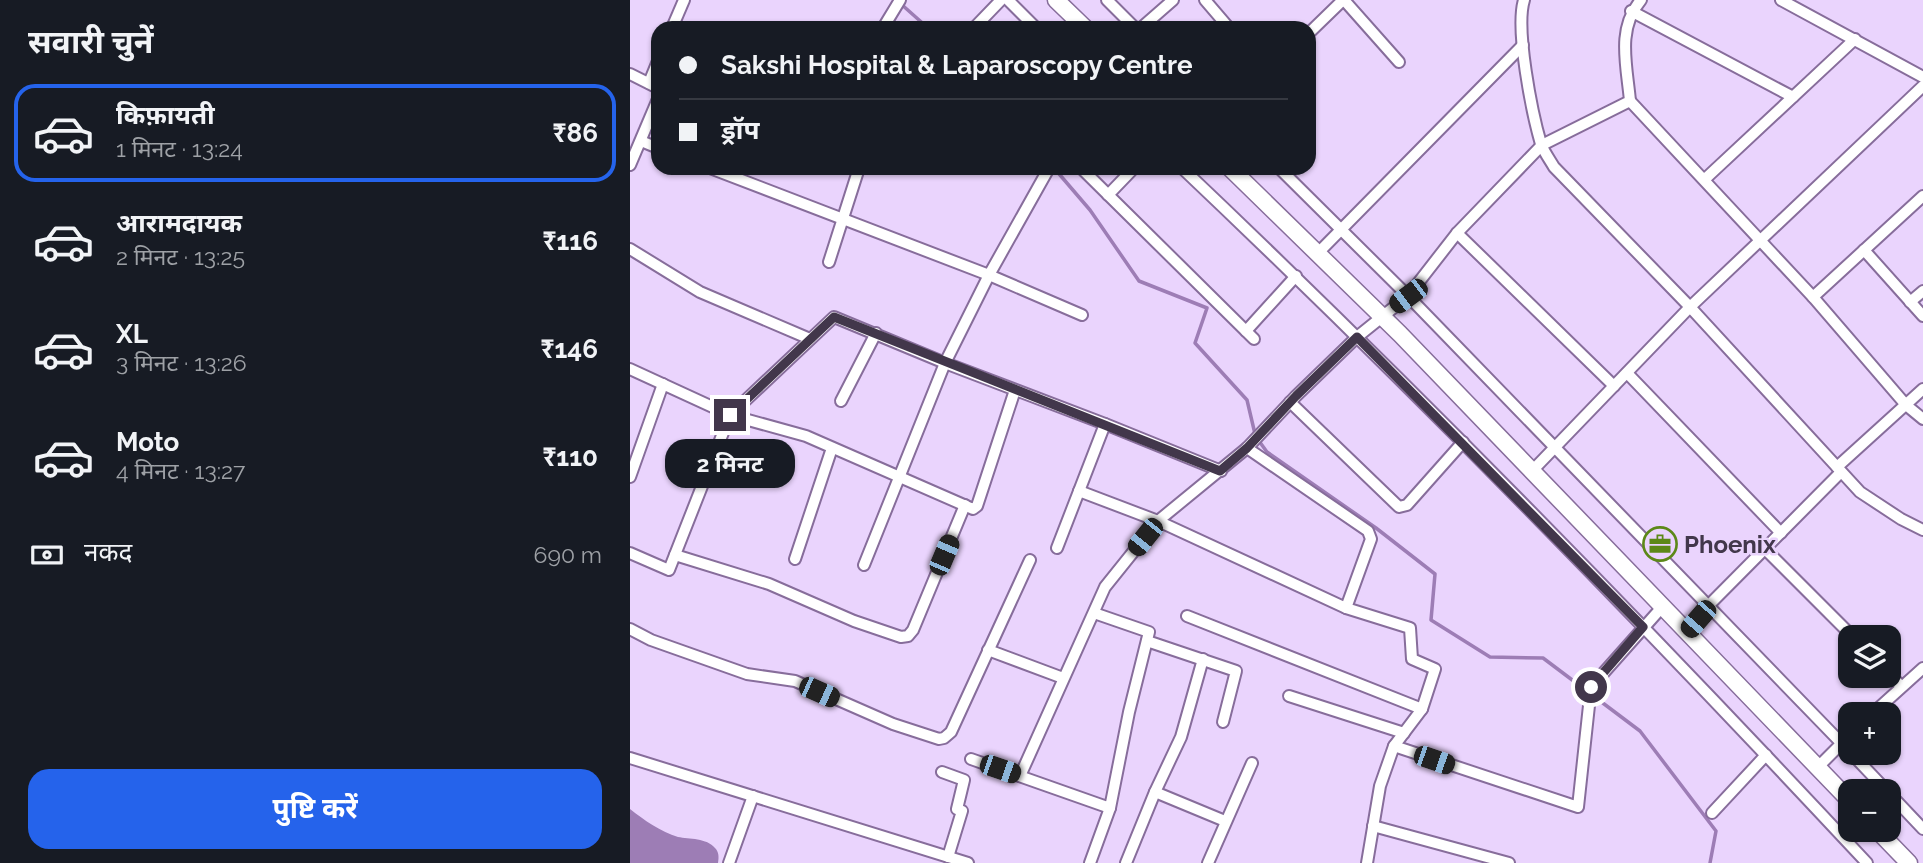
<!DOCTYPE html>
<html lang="hi">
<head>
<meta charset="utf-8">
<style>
  body { margin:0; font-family:Raleway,"Noto Sans Devanagari",sans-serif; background:#20242c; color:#f1f3f6; height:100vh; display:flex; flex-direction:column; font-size:26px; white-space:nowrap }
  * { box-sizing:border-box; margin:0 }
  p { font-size:23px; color:#9ea1a6 }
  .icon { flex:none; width:38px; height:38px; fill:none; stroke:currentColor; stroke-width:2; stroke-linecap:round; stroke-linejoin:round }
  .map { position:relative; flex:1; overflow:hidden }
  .sheet { display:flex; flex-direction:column; background:#171b24; width:630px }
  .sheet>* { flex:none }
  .banner { position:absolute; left:21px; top:21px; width:665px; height:154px; border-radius:21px; box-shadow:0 2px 5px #0004; display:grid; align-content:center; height:154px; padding:0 28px; background:#171b24 }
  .controls { position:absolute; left:1208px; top:625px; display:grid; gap:14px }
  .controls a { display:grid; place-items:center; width:63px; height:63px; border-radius:14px; background:#171b24; box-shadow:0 2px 5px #0004; font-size:35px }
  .end { position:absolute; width:32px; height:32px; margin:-16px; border:9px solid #42374b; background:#fff; box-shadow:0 0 0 4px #fff }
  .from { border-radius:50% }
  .bubble { position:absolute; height:49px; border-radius:21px; background:#171b24; box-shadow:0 2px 5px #0004; font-size:23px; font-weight:700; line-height:49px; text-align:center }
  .car { position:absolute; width:21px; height:42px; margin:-21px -10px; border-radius:9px; box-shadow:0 0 5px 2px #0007; background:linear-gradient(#222 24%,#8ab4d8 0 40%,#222 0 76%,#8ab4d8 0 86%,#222 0) }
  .banner b { display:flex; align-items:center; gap:24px; height:66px; font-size:26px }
  .banner b+b { border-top:2px solid #363941 }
  .banner i { width:18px; height:18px; background:#f1f3f6 }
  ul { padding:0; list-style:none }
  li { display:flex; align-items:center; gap:21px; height:98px; margin:0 14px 10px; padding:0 14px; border:4px solid transparent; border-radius:21px }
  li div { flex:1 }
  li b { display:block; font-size:26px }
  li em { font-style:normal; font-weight:700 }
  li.current { border-color:#2563eb }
  li>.icon { width:63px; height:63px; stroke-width:1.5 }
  h2 { padding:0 28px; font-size:32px; line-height:84px }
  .pay { display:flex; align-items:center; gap:18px; height:77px; padding:0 28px; font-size:26px }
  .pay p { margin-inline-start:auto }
  .button { display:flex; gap:14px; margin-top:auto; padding:14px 28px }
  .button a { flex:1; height:80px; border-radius:21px; background:#2563eb; color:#fff; font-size:28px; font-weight:700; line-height:80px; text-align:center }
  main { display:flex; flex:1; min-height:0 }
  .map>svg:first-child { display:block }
  .water { fill:#9d7db5 }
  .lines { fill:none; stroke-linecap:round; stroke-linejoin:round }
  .stream { stroke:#9d7db5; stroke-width:3.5 }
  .street-casing { stroke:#876d9b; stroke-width:14 }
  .secondary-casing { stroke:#876d9b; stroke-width:19 }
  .street { stroke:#fff; stroke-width:10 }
  .secondary { stroke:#fff; stroke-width:16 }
  .route { stroke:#42374b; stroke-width:9 }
  .labels { text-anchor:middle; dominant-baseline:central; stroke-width:5; stroke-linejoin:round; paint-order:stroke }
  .poi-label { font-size:24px; font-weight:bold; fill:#42374b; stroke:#ead4fd; text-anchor:start }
</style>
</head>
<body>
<main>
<section class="sheet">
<h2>सवारी चुनें</h2>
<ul>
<li class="current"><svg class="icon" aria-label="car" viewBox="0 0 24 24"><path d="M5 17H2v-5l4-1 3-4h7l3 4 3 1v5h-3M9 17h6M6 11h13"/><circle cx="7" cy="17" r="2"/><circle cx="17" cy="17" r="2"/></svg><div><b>किफ़ायती</b><p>1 मिनट · 13:24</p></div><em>₹86</em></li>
<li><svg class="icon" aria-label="car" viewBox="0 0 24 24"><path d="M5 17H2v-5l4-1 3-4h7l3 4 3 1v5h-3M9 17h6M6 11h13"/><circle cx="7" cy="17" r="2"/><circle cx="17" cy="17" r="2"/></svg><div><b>आरामदायक</b><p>2 मिनट · 13:25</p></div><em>₹116</em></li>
<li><svg class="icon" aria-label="car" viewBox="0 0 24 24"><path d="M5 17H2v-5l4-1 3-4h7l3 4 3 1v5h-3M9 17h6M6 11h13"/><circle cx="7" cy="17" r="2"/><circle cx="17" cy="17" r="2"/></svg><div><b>XL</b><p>3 मिनट · 13:26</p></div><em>₹146</em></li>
<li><svg class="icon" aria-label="car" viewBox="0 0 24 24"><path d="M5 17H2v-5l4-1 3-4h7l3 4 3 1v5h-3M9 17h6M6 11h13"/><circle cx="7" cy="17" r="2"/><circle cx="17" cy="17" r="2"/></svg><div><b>Moto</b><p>4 मिनट · 13:27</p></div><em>₹110</em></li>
</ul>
<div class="pay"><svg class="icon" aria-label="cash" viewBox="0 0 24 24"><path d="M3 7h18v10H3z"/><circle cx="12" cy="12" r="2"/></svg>नकद<p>690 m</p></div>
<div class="button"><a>पुष्टि करें</a></div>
</section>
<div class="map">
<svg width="1293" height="863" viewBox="0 0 1293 863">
  <rect width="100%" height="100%" fill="#ead4fd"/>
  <!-- water -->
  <path class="water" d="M0,809C14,820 31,832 48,837C59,839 77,838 85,848C89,852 89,857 88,863H0Z"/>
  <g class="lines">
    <!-- stream -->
    <g class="stream">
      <polyline points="271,4 298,28"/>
      <polyline points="424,168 460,210 509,281 577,308 565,343 617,400 625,434"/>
      <polyline points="629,441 637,452 746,528 805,574 801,620 860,657 913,658 1010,731 1086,831 1080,863"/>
    </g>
    <!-- street casing -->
    <g class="street-casing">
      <g id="street">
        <polyline points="378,0 406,28"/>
        <polyline points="477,0 505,28"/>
        <polyline points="575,0 599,28"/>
        <polyline points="714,0 769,62"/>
        <path d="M894,0C885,29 902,113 911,144C914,152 920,160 924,167L1060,307L1230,492L1271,519L1293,530"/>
        <polyline points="1151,0 1293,77"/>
        <polyline points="1001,11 1163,97"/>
        <polyline points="42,28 54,0"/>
        <polyline points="253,28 270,0"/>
        <polyline points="344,28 371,0"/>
        <polyline points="511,28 543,0"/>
        <polyline points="679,33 713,0"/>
        <polyline points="0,74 28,88"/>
        <polyline points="19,83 28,61"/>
        <polyline points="1000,101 1183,297 1276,405 1293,419"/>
        <polyline points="11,141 28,148"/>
        <polyline points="0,165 28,99"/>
        <polyline points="80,168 359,275 452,315"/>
        <polyline points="451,168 624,339"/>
        <path d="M552,168C788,392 1015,625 1237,863"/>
        <polyline points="649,168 778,296 1220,752"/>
        <polyline points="1075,179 1225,39"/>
        <polyline points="478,195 504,168"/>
        <polyline points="827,233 984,386"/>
        <polyline points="0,249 70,292 180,339"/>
        <polyline points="1234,250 1293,316"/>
        <polyline points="687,254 893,45"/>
        <polyline points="199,262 229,168"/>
        <polyline points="1183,297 1293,196"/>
        <polyline points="1280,302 1293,291"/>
        <polyline points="616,331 666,276"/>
        <polyline points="0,369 100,415 39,570 0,553"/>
        <polyline points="997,373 1151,533"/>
        <polyline points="385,390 347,506 343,509 176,436 100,415 204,317 315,363 475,424"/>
        <polyline points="211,401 246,333"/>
        <polyline points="660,402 769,507 777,505 833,442"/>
        <polyline points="617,448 738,531 741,539 716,608"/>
        <polyline points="1207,467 1293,389"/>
        <polyline points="902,471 1060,307 1293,86"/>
        <polyline points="0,477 33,384"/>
        <polyline points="449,491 528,521 716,608 780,628 782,659 805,669 792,709 764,746 750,786 737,863"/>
        <polyline points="427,548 475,424 591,471"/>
        <polyline points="1135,549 1223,637"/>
        <polyline points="45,555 139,584 224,621 271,637 278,636 283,630 335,505"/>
        <polyline points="165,559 202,448"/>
        <polyline points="234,565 315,363 359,275 419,168"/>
        <polyline points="557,616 792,709"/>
        <polyline points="0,629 21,640 117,674 165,681 263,724 309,739 314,738 321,732 400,560"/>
        <polyline points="1057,632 1079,605 1211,472"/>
        <polyline points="517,641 606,671 593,722"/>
        <polyline points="358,650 433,678"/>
        <polyline points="1258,673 1271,686"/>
        <polyline points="659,696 774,733"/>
        <polyline points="1242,714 1293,668"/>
        <polyline points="764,746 948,807 961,687 1033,606"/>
        <polyline points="1220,752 1257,791"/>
        <polyline points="0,758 338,863"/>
        <polyline points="341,759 480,808 499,712 519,632 464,613"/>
        <polyline points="1187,768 1220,735"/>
        <polyline points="312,772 334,780 327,809 332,811 318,857"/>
        <path d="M390,776L475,587L528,521L617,448L666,396L727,337L778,296L827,233L912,145L1000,101C997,66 986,29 1011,0"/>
        <polyline points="525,792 595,821"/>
        <polyline points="1258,792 1293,829"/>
        <polyline points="1082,813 1136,755"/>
        <polyline points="743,826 879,863"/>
        <polyline points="99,863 123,796"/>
        <polyline points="460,863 480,808"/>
        <polyline points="496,863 525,792 551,737 573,659"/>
        <polyline points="578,863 622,763"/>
      </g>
    </g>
    <!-- secondary casing -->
    <g class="secondary-casing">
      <g id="secondary">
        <polyline points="426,0 455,28"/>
        <polyline points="600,168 770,334 1220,801"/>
        <polyline points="1247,830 1279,863"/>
      </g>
    </g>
    <!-- street -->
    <use href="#street" class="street"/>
    <!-- secondary -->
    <use href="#secondary" class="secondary"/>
  </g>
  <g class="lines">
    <!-- route -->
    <polyline class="route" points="100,415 204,317 590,471 617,448 666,396 727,337 1013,627 961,687"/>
  </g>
  <!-- icons -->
  <defs>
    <g id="office-ring" transform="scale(1.75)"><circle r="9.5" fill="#ead4fd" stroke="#5c8818" stroke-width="1.5"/><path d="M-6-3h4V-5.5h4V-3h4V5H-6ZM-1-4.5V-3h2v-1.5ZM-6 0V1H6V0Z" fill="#5c8818"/></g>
  </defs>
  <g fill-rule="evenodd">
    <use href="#office-ring" x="1030" y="544"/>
  </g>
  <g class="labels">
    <!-- poi labels -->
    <g class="poi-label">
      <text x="1054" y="544">Phoenix</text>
    </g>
  </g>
</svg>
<div class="controls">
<a><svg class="icon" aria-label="layers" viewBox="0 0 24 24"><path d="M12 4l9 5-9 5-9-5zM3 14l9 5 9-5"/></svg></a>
<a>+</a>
<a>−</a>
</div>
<i class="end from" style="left:961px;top:687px"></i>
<i class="end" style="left:100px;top:415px"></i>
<div class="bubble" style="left:35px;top:439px;width:130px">2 मिनट</div>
<i class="car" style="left:778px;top:296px;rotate:233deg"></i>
<i class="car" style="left:515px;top:537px;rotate:219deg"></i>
<i class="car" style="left:314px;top:555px;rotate:23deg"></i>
<i class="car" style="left:1068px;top:619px;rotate:221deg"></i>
<i class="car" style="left:189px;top:692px;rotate:114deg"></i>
<i class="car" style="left:804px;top:760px;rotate:109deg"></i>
<i class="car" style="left:370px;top:769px;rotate:109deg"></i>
<div class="banner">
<b><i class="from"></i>Sakshi Hospital &amp; Laparoscopy Centre</b>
<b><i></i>ड्रॉप</b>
</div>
</div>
</main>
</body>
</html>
